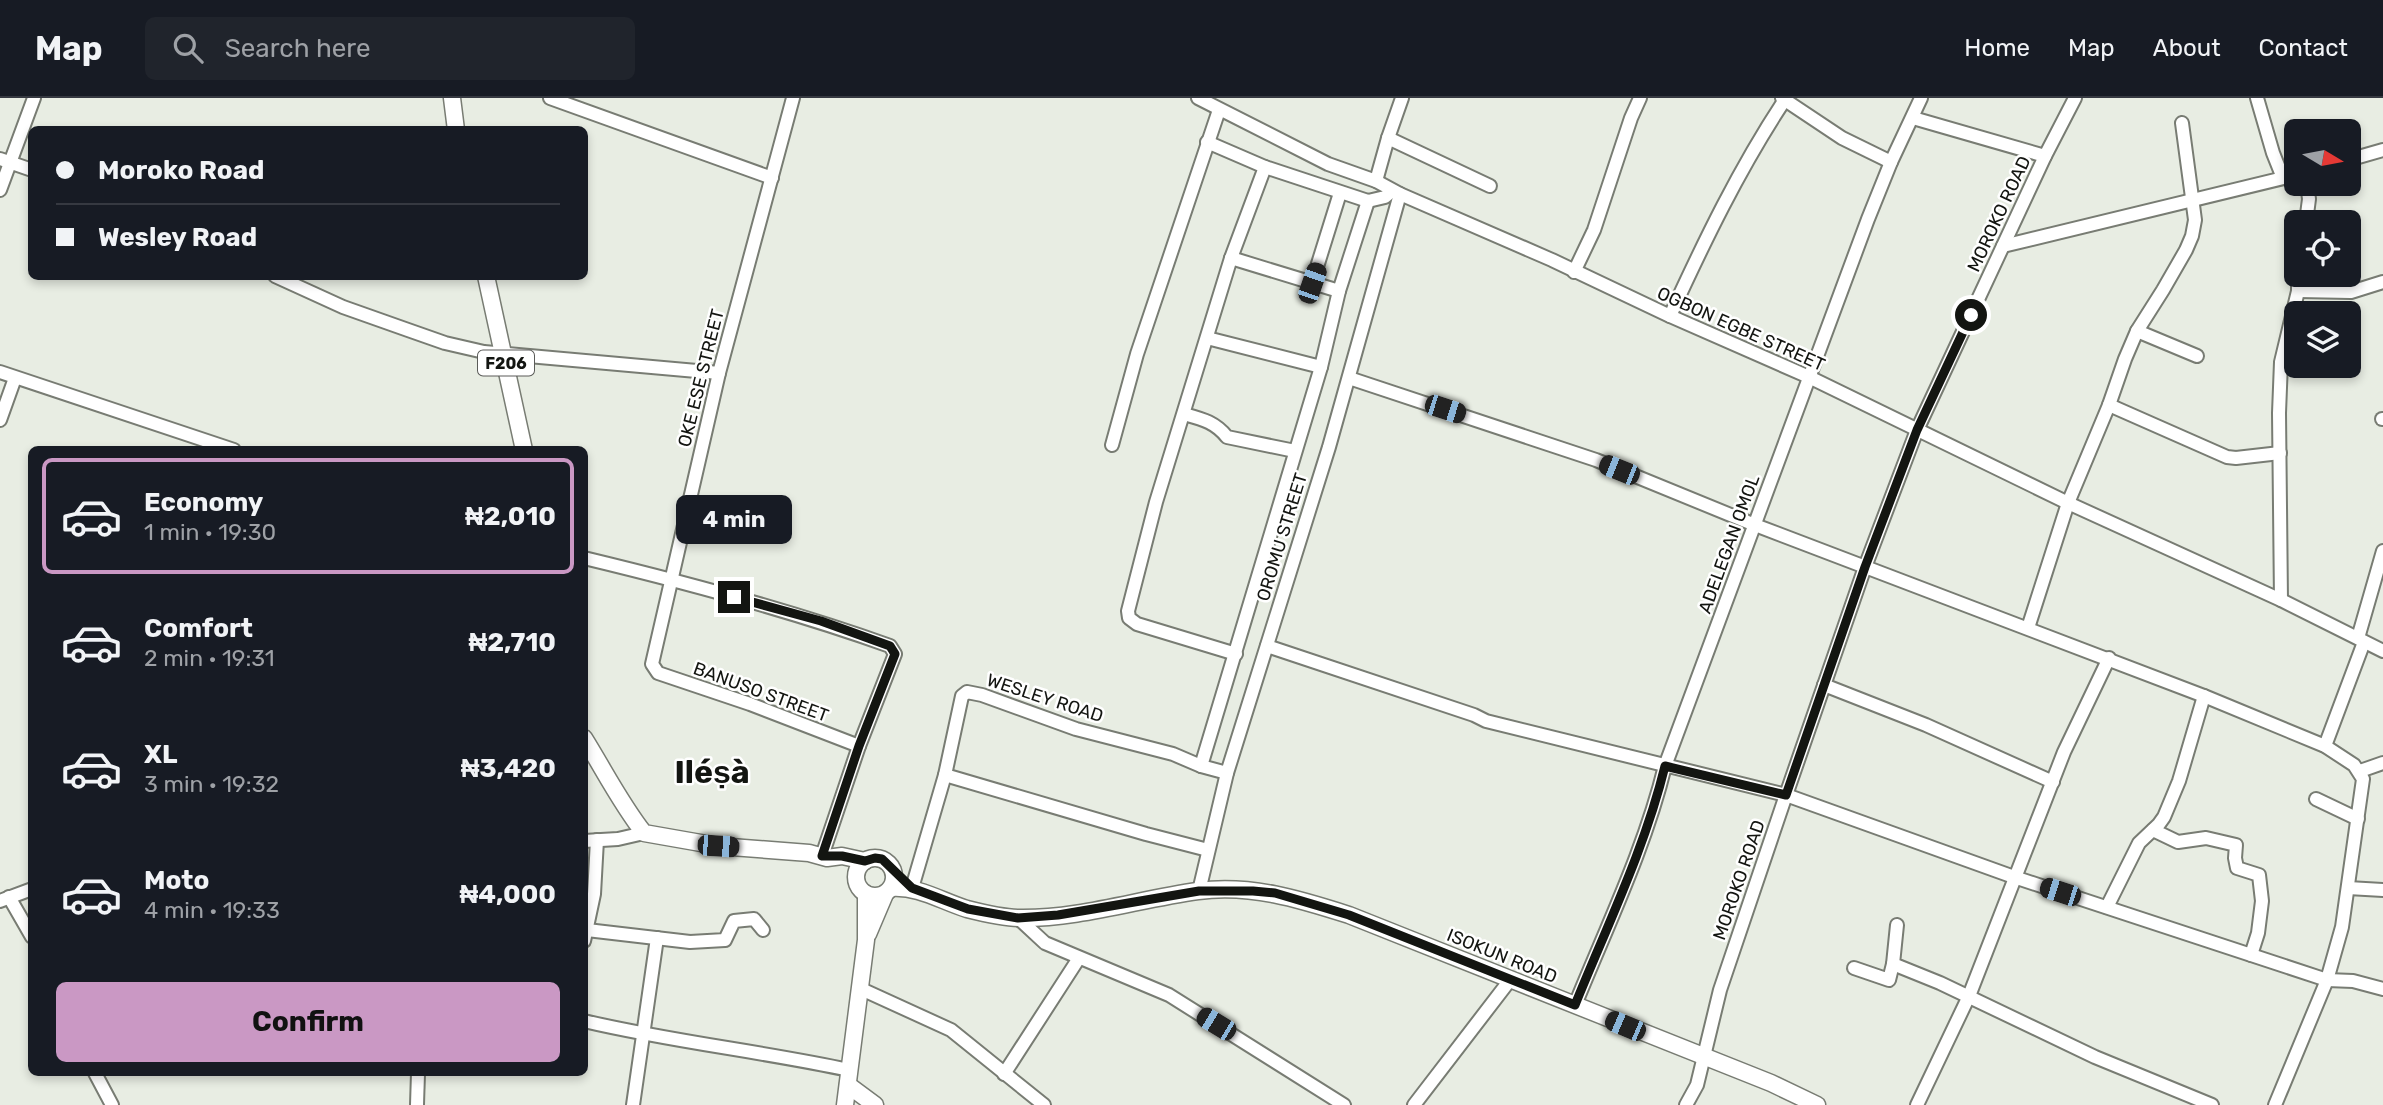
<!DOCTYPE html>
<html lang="en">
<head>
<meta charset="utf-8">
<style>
  body { margin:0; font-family:Rubik,sans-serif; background:#20242c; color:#f1f3f6; height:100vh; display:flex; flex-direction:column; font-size:26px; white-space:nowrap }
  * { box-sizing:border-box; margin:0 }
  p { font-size:23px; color:#9ea1a6 }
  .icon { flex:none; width:38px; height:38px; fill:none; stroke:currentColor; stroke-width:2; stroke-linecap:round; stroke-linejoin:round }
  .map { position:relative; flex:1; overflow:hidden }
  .side { position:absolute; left:28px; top:348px; width:560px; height:630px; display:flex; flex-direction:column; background:#171b24; border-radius:10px; box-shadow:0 4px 10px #0003 }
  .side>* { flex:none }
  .top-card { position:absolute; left:28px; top:28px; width:560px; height:154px; border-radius:10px; box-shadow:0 4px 10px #0003; display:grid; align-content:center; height:154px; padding:0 28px; background:#171b24 }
  .needle { width:46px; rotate:100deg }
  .fabs { position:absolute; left:2284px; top:21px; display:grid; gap:14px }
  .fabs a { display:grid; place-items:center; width:77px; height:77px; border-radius:10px; background:#171b24; box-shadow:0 4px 10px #0003; font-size:35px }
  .end { position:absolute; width:32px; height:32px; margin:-16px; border:9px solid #131511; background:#fff; box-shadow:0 0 0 4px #fff }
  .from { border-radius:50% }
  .bubble { position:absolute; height:49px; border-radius:10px; background:#171b24; box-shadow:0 4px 10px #0003; font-size:23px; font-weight:700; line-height:49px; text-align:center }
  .car { position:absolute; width:21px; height:42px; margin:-21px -10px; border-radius:9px; box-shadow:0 0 5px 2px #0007; background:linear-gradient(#222 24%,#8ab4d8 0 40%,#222 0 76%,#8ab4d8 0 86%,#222 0) }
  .top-card b { display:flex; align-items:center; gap:24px; height:66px; font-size:26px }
  .top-card b+b { border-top:2px solid #363941 }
  .top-card i { width:18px; height:18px; background:#f1f3f6 }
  ul { padding:12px 0 0; list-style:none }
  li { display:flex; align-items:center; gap:21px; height:116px; margin:0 14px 10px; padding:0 14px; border:4px solid transparent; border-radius:10px }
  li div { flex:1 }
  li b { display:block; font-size:26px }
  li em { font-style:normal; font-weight:700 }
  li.current { border-color:#ca98c4 }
  li>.icon { width:63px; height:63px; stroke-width:1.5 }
  .cta { display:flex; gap:14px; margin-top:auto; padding:14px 28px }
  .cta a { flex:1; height:80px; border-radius:10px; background:#ca98c4; color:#111; font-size:28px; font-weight:700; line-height:80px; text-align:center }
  header { display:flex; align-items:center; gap:42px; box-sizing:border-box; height:98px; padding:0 35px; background:#171b24; border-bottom:2px solid #363941 }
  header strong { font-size:33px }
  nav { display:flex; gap:38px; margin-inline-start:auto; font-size:24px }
  .search { width:490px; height:63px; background:#20242c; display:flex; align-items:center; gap:18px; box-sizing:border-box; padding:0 24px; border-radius:10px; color:#9ea1a6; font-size:26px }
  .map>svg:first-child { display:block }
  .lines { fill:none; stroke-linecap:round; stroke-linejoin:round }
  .minor-casing { stroke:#787c73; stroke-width:16 }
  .major-casing { stroke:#787c73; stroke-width:19 }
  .minor { stroke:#fff; stroke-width:12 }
  .major { stroke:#fff; stroke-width:16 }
  .route { stroke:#131511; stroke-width:9 }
  .labels { text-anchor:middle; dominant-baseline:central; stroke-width:5; stroke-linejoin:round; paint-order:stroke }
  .shield { fill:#fff; stroke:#5a5b58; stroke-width:2 }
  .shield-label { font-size:16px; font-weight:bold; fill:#131511 }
  .street-label { font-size:18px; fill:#131511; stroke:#fff }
  .town-label { font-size:32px; font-weight:bold; fill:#131511; stroke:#fff }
</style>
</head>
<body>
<header>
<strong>Map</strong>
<div class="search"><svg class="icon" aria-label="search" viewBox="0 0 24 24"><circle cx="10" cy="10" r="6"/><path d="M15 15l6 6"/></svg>Search here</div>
<nav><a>Home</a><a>Map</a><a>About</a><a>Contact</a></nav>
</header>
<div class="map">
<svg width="2383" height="1007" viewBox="0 0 2383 1007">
  <rect width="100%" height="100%" fill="#e8ede3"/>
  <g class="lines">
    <!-- minor casing -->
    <g class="minor-casing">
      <g id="minor">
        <polyline points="550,0 772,80"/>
        <polyline points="793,0 719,275 652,566 658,575 750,606 859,648"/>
        <polyline points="1198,0 1328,66 1376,83 1400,96 1552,162 1670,218 1809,279 2068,405 2281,502 2383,553"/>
        <polyline points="1782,0 1842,40 1891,64"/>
        <polyline points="2257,0 2273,55 2283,80"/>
        <polyline points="1913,20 2045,58"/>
        <polyline points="1388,40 1490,88"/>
        <polyline points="1207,44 1265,69 1368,103 1385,99 1392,93"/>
        <polyline points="0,61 32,72"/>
        <polyline points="2348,62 2383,52"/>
        <polyline points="1376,83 1388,40 1402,0"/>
        <polyline points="0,92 34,0"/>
        <polyline points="2306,124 2309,101 2307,86"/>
        <polyline points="2003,148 2296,77"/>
        <polyline points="1231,160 1339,193"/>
        <polyline points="1574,174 1594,132 1631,20 1640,0"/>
        <polyline points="275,178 343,209 408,232 445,245 484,254 719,275"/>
        <polyline points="1312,185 1340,95"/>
        <polyline points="2298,193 2351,194 2383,184"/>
        <path d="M1670,218C1704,144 1739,71 1784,3"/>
        <polyline points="2137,233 2197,258"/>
        <polyline points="1207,240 1321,269"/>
        <polyline points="0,274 234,352"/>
        <polyline points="1349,280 1596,362 1755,427 2204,598 2325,648 2354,667 2363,681 2342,829 2327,882 2275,1007"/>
        <polyline points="2109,307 2227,359 2236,360 2280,355"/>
        <path d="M1184,316C1202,321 1215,324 1227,339L1295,353"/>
        <polyline points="2382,321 2383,321"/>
        <polyline points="0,322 15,280"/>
        <polyline points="1112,347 1137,256 1219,12"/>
        <path d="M584,460C688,485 790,512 890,548L895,556L859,648L822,758"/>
        <polyline points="2281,502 2279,315 2281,264 2298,193 2298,177"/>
        <polyline points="2028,530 2068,405 2109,307 2125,261 2137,233 2163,192 2186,152 2192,138 2195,122 2182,25"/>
        <polyline points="2358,540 2383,453"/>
        <polyline points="1267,548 1474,617 1486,623 1786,697 2014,779 2327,882 2353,883 2383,891"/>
        <polyline points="1236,556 1137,526 1129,520 1128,513 1156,404 1231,160 1265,69"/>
        <polyline points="1824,587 1926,627 2053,684"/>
        <polyline points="2325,648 2364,544"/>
        <polyline points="1201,668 1321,269 1339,193 1368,103"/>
        <polyline points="2360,673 2383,665"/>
        <polyline points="945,677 1146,736 1208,752"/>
        <polyline points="2316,701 2358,721"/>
        <polyline points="2153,732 2178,744 2206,740 2236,747 2235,760 2237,770 2259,777 2262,803 2258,835 2251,857"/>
        <polyline points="584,743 618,741 644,735"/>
        <polyline points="912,790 945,677 962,598 967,594 982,597 1076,631 1173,656 1201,668 1227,675"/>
        <polyline points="2348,790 2383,792"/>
        <polyline points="1199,793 1227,675 1329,349 1400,96"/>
        <polyline points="9,799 32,839"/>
        <polyline points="0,803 32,791"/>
        <polyline points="2107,809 2139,745 2159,726 2164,719 2179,683 2204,598"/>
        <polyline points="1018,820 1045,845 1169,897 1344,1007"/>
        <polyline points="1897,827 1893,866 1940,885 2095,959 2212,1007"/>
        <polyline points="587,832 690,844 725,842 734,823 754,821 763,832"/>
        <polyline points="584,843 594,796 597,742"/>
        <polyline points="1854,870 1889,882 1893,866"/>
        <polyline points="859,890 951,932 1044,1007"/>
        <path d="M1575,907C1607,828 1645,750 1665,668L1868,121L1891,64L1921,0"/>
        <path d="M584,923C672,944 761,953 849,972"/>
        <polyline points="95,975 112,1007"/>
        <polyline points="1004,976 1079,860"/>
        <polyline points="417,1007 418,975"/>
        <polyline points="633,1007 657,840"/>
        <polyline points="1414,1007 1510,882"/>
        <polyline points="1686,1007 1697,987 1720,892 1786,697 1865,469 1917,332 2045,58 2075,0"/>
        <polyline points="1917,1007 1969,898 2064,654 2109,560"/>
      </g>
    </g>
    <!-- major casing -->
    <g class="major-casing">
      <g id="major">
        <polyline points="452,0 456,32"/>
        <polyline points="486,178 524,352"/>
        <path d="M584,640C604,672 621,706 644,735L718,748L809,755L827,760L842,758L865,763"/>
        <circle cx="875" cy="779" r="19"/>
        <path d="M891,790C919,788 941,803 967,811C983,815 1003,820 1019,820C1079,821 1139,801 1198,793C1251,786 1299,801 1349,817L1771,985L1817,1007"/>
        <polyline points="868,836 885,796"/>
        <polyline points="848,987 875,1007"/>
        <polyline points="845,1007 866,842 866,796"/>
      </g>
    </g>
    <!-- minor -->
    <use href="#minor" class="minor"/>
    <!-- major -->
    <use href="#major" class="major"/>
  </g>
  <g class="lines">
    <!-- route -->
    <path class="route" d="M734,499L821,523L890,548L895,556L859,648L822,758H842L865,763L875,760L882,761L912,790L968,811L1018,820L1058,817L1199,793H1253L1275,795L1349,817L1575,907C1607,828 1645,750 1665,668L1786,697L1865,469L1917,332L1971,217"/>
  </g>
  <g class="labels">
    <!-- shield labels -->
    <rect class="shield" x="478" y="252.5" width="56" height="25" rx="5"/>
    <g class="shield-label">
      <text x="506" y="265">F206</text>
    </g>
    <!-- street labels -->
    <g class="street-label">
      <text transform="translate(1999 116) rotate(-65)">MOROKO ROAD</text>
      <text transform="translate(1741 231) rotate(24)">OGBON EGBE STREET</text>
      <text transform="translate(701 280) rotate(-76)">OKE ESE STREET</text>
      <text transform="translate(1282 439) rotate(-73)">OROMU STREET</text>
      <text transform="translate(1729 446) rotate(-70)">ADELEGAN OMOL</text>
      <text transform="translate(761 594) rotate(20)">BANUSO STREET</text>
      <text transform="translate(1045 600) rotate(18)">WESLEY ROAD</text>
      <text transform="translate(1739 782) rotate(-71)">MOROKO ROAD</text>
      <text transform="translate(1502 858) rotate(22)">ISOKUN ROAD</text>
    </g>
    <!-- town labels -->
    <g class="town-label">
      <text x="712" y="674">Iléṣà</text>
    </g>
  </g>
</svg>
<div class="fabs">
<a><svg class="needle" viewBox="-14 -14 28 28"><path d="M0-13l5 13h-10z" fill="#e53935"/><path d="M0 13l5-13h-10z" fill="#9ea1a6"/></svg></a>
<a><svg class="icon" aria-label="locate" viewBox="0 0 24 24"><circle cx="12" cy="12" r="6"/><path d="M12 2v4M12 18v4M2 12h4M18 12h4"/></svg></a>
<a><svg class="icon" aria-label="layers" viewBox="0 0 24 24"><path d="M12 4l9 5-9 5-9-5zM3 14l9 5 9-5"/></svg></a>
</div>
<i class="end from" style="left:1971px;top:217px"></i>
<i class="end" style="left:734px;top:499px"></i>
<div class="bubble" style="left:676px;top:397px;width:116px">4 min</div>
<i class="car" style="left:1312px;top:185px;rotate:19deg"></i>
<i class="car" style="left:1445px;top:311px;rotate:108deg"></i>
<i class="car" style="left:1619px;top:372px;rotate:292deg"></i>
<i class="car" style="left:718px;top:748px;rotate:94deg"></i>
<i class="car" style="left:2060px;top:794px;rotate:288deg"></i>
<i class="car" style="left:1216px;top:926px;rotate:301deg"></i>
<i class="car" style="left:1625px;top:928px;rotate:293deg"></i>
<div class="top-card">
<b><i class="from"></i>Moroko Road</b>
<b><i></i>Wesley Road</b>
</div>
<section class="side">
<ul>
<li class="current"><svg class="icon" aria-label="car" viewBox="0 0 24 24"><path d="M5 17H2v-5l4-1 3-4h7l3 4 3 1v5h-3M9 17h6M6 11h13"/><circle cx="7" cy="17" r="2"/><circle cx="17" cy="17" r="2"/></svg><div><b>Economy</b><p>1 min · 19:30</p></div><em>₦2,010</em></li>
<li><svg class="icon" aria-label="car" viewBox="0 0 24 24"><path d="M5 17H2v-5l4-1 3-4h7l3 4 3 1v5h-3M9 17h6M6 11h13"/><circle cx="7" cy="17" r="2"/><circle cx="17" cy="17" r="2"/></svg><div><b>Comfort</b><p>2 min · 19:31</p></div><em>₦2,710</em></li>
<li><svg class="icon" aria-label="car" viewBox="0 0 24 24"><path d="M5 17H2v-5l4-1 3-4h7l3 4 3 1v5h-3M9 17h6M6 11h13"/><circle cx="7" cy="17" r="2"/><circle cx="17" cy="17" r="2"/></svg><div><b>XL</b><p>3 min · 19:32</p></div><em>₦3,420</em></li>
<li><svg class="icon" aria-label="car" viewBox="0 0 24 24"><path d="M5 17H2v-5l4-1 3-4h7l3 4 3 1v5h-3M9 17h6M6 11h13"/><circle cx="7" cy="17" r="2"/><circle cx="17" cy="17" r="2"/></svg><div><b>Moto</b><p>4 min · 19:33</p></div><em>₦4,000</em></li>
</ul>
<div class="cta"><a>Confirm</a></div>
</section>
</div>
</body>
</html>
